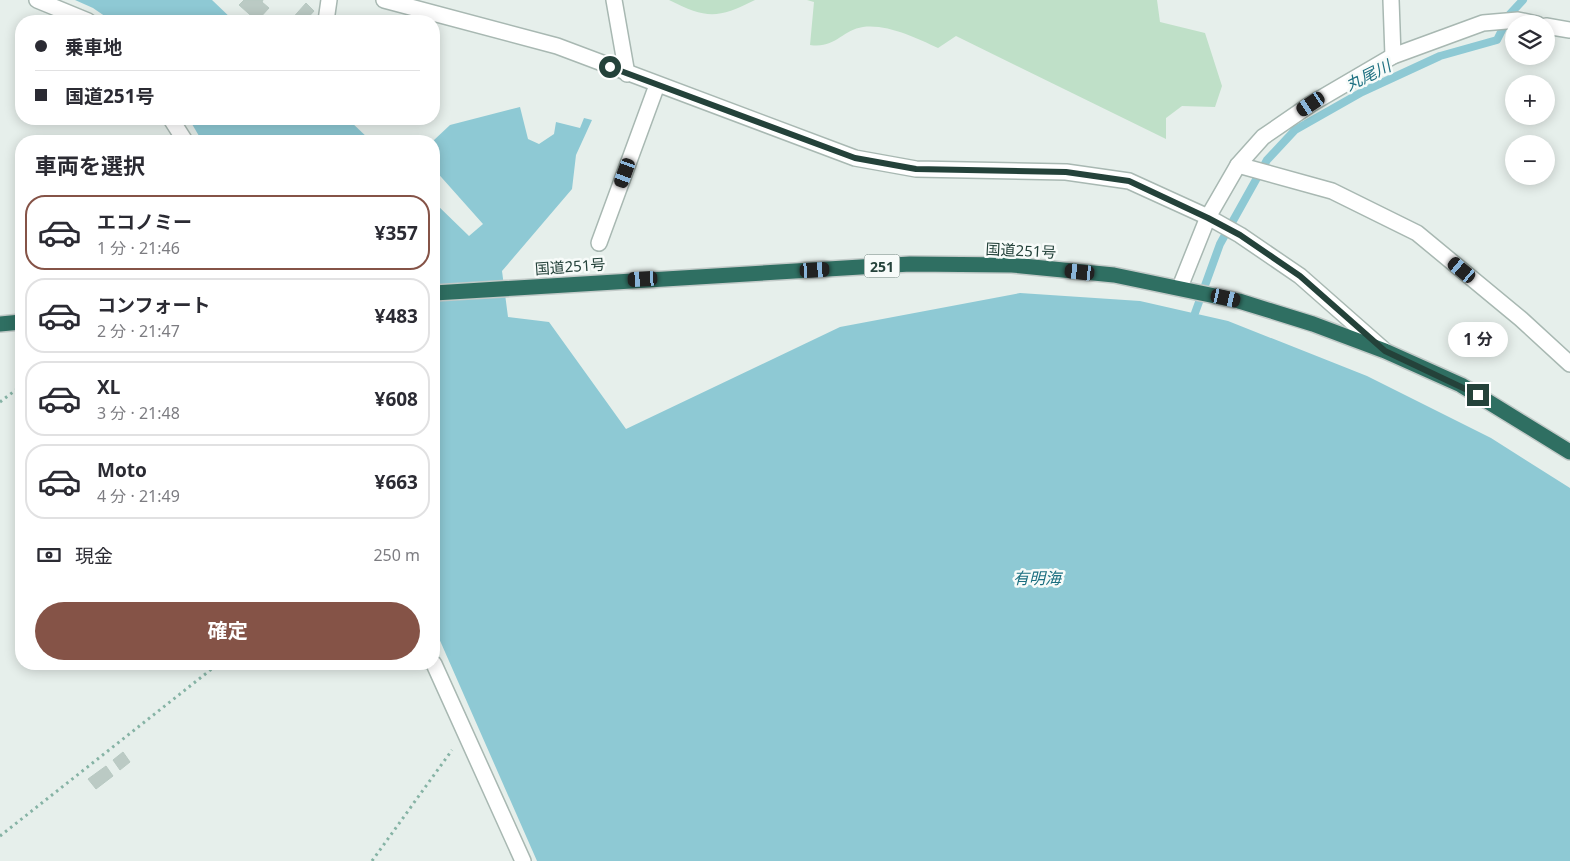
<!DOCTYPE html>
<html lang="ja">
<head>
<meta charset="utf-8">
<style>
  body { margin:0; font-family:"Noto Sans","Noto Sans JP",sans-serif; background:#f7f7f7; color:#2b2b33; height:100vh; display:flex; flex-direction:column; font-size:19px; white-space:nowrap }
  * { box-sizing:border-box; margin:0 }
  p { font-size:16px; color:#7c7c81 }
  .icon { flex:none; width:28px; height:28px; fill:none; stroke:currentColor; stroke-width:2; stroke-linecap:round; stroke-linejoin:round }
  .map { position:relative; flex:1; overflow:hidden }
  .side { position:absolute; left:15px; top:135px; width:425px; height:535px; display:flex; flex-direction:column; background:#fff; border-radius:20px; box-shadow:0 2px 12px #0003 }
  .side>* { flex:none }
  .banner { position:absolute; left:15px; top:15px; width:425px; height:110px; border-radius:20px; box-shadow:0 2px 12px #0003; display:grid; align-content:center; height:110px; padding:0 20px; background:#fff }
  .tools { position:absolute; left:1505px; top:15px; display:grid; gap:10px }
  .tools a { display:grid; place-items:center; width:50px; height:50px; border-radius:50%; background:#fff; box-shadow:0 2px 12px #0003; font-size:25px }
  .end { position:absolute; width:22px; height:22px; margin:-11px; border:6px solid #24423a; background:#fff; box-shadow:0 0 0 2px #fff }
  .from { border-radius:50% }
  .bubble { position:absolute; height:35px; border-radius:18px; background:#fff; box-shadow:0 2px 12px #0003; font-size:16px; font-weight:700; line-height:35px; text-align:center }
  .car { position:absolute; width:15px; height:30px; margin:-15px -8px; border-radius:6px; box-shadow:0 0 4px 1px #0007; background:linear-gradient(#222 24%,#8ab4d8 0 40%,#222 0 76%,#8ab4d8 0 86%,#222 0) }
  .banner b { display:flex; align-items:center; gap:18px; height:48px; font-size:19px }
  .banner b+b { border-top:1px solid #e1e1e2 }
  .banner i { width:12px; height:12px; background:#2b2b33 }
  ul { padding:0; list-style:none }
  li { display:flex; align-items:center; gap:15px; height:75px; margin:0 10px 8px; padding:0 10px; border:2px solid #e1e1e2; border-radius:20px }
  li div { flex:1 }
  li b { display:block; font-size:19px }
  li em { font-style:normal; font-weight:700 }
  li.selected { border-color:#855347 }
  li>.icon { width:45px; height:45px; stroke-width:1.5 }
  h2 { padding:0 20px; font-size:22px; line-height:60px }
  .pay { display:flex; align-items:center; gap:12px; height:55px; padding:0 20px; font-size:19px }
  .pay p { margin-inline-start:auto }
  .button { display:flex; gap:10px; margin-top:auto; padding:10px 20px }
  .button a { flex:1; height:58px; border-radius:30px; background:#855347; color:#fff; font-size:20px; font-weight:700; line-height:58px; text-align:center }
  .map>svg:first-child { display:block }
  .green { fill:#bfe0c8 }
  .water { fill:#8ec9d4 }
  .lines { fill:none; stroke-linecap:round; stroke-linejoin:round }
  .stream { stroke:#8ec9d4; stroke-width:8 }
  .building { fill:#bbcac4; stroke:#b8c9c2 }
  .minor-casing { stroke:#a8b8b2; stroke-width:18 }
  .highway-casing { stroke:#c2cac8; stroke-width:18 }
  .path { stroke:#86b3a5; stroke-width:3; stroke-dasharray:2.5 4; stroke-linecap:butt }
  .minor { stroke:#fff; stroke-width:15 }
  .highway { stroke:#2f6f62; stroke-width:15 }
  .route { stroke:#24423a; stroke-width:6 }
  .labels { text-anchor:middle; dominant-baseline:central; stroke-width:5; stroke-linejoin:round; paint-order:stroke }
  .shield { fill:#f7fbf9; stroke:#637a73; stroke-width:1 }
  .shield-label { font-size:14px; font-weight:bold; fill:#24423a }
  .street-label { font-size:15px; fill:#24423a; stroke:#f7fbf9 }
  .water-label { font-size:16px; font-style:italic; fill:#1c6f80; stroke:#f7fbf9 }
</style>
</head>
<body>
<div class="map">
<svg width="1570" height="861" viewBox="0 0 1570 861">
  <rect width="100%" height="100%" fill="#e6efeb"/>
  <!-- green -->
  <g class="green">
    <path d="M669,0H755C717,19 707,19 669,0Z"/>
    <path d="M807,0H1157L1160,22L1205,33L1222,86L1215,107L1182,106L1166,118V139L956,36L938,48C916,38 888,24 863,27C842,30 835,49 810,45L814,2Z"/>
  </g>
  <!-- water -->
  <g class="water">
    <polygon points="75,0 212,0 234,21 112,21 93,8"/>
    <polygon points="520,107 528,139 539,144 554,134 556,122 580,128 584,118 592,120 576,155 572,189 502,271 508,317 549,322 626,429 840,327 1020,293 1140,301 1228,321 1367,376 1491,438 1570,488 1570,861 537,861 434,627 434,202 469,236 483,224 434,169 433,141 450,125"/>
    <polygon points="189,119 348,119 371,141 202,141"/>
  </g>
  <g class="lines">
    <!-- stream -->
    <polyline class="stream" points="1195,313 1220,244 1267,160 1295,130 1362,92 1440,56 1497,40 1510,14 1523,0"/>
  </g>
  <!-- building -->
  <g class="building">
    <polygon points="244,0 263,0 262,2 269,8 257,21 239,5"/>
    <polygon points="306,3 314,11 305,21 290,21"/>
    <polygon points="123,752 130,762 120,770 113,760"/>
    <polygon points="106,766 113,776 96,789 88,779"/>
  </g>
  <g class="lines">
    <!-- minor casing -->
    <g class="minor-casing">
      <g id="minor">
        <polyline points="37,0 88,21"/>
        <polyline points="384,0 557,46 855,158 916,169 1066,172 1129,181 1208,217 1240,235 1300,276 1384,350"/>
        <polyline points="614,0 627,74"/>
        <polyline points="1391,0 1393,56"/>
        <polyline points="326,21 329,0"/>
        <polyline points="1546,26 1570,30"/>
        <polyline points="171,119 185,141"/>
        <polyline points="1238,165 1332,191 1417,233 1521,319 1570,364"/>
        <polyline points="599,243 657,85"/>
        <polyline points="1180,287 1208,217 1238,165 1263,137 1311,104 1393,56 1483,23 1518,20 1537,24"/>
        <polyline points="434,664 523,861"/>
      </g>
    </g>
    <!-- highway casing -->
    <g class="highway-casing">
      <g id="highway">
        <polyline points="434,293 910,264 1012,265 1114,275 1239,301 1313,324 1385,351 1461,385 1570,452"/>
        <polyline points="0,324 21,322"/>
      </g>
    </g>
    <!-- path -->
    <g class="path">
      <polyline points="0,402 21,386"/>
      <polyline points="0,836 218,664"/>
      <polyline points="372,861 452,750"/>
    </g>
    <!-- minor -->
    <use href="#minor" class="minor"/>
    <!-- highway -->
    <use href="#highway" class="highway"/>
  </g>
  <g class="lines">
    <!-- route -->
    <polyline class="route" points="610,67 855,158 916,169 1066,172 1129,181 1208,218 1240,235 1300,276 1385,351 1478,395"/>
  </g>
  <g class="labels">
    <!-- shield labels -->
    <rect class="shield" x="864.5" y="254.5" width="35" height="23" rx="4"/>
    <g class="shield-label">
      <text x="882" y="266">251</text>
    </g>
    <!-- street labels -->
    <g class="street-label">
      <text transform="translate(1021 250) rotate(3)">国道251号</text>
      <text transform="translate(570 266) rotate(-4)">国道251号</text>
    </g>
    <!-- water labels -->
    <g class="water-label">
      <text transform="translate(1368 75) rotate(-26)">丸尾川</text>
      <text x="1037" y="578">有明海</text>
    </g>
  </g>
</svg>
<div class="tools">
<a><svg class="icon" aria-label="layers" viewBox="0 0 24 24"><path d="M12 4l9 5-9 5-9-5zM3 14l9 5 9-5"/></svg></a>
<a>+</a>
<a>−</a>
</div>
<i class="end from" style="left:610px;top:67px"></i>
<i class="end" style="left:1478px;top:395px"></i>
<div class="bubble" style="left:1448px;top:322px;width:60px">1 分</div>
<i class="car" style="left:1311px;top:104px;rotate:236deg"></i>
<i class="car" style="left:625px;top:173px;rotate:200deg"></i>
<i class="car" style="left:815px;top:270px;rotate:87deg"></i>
<i class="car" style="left:1462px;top:270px;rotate:310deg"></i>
<i class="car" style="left:1080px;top:272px;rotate:276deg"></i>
<i class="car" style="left:643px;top:279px;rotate:267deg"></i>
<i class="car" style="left:1226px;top:298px;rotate:103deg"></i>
<div class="banner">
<b><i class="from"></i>乗車地</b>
<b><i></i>国道251号</b>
</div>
<section class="side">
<h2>車両を選択</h2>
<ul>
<li class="selected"><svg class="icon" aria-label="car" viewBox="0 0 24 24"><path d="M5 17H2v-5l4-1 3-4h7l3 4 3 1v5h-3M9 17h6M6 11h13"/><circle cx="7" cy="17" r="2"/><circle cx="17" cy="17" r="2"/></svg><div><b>エコノミー</b><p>1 分 · 21:46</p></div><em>¥357</em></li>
<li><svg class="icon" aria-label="car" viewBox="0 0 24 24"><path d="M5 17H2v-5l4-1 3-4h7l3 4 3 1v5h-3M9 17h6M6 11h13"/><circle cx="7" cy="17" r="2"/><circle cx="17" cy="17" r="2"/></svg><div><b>コンフォート</b><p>2 分 · 21:47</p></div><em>¥483</em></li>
<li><svg class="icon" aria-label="car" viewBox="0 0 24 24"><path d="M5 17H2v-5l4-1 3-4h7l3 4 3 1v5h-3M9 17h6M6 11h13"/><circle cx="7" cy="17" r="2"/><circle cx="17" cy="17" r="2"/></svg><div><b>XL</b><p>3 分 · 21:48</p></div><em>¥608</em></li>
<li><svg class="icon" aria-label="car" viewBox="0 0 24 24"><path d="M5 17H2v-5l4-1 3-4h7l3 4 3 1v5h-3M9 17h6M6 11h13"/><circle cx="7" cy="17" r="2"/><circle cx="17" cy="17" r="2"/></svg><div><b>Moto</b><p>4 分 · 21:49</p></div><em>¥663</em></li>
</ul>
<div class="pay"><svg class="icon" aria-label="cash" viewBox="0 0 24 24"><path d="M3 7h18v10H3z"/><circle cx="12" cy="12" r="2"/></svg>現金<p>250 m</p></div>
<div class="button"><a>確定</a></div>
</section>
</div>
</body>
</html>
